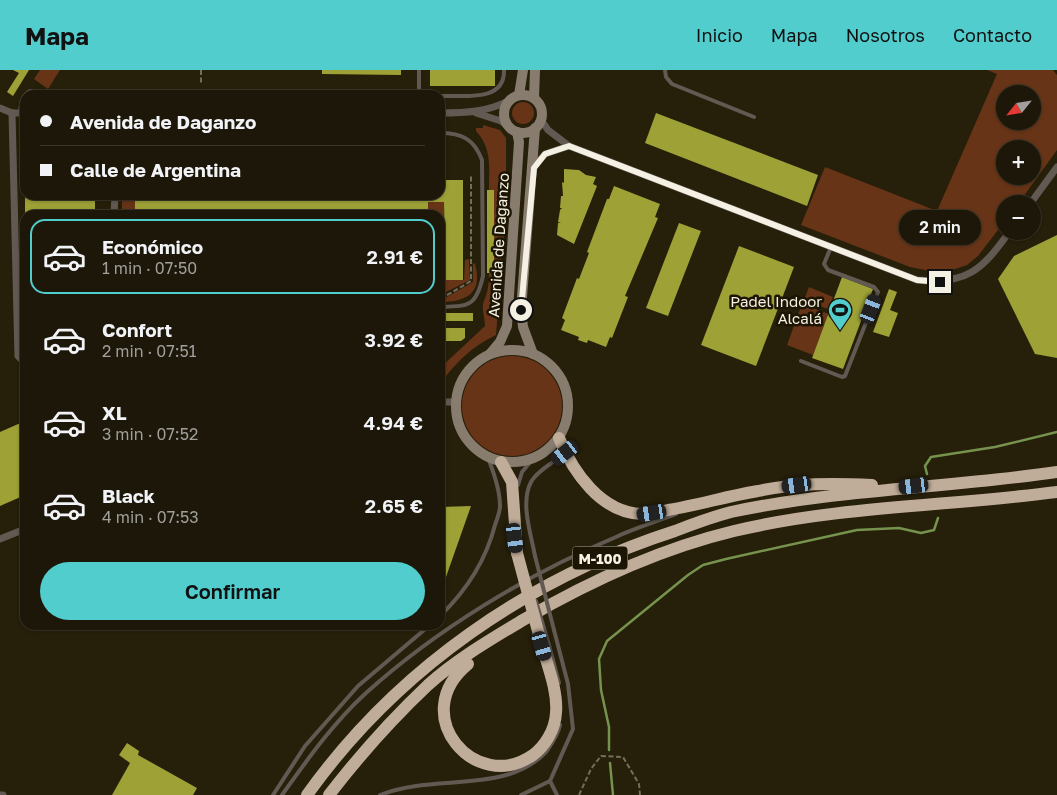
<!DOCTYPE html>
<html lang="es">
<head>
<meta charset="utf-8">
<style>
  body { margin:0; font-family:"Golos Text",sans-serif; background:#252012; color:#f1f3f6; height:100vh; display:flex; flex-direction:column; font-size:19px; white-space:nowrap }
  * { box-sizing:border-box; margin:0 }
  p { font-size:16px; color:#a09f9c }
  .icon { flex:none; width:28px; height:28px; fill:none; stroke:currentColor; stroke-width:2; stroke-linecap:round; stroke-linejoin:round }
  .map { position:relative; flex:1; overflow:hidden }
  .drawer { position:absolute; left:20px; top:140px; width:425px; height:420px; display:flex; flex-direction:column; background:#1c1708; border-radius:15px; box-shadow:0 1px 4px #0004,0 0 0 1px #3a3629 }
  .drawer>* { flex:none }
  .top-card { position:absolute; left:20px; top:20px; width:425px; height:110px; border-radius:15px; box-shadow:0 1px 4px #0004,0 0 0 1px #3a3629; display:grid; align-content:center; height:110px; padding:0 20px; background:#1c1708 }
  .needle { width:32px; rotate:240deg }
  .tools { position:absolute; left:996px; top:15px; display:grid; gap:10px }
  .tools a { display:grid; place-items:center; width:45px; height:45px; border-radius:50%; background:#1c1708; box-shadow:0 1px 4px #0004,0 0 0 1px #3a3629; font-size:25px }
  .end { position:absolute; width:22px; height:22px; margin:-11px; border:6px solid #f4f0e3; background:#111; box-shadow:0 0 0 2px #111 }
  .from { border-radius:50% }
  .bubble { position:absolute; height:35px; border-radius:18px; background:#1c1708; box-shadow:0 1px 4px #0004,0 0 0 1px #3a3629; font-size:16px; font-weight:600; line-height:35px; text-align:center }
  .car { position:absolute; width:15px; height:30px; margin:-15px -8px; border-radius:6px; box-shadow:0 0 4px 1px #0007; background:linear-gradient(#222 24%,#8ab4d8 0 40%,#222 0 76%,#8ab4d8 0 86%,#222 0) }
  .top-card b { display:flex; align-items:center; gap:18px; height:48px; font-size:19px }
  .top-card b+b { border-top:1px solid #3a3629 }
  .top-card i { width:12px; height:12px; background:#f1f3f6 }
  ul { padding:9px 0 0; list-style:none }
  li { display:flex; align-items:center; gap:15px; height:75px; margin:0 10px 8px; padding:0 10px; border:2px solid transparent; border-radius:15px }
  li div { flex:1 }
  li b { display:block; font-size:19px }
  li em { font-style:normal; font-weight:600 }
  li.active { border-color:#52cdce }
  li>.icon { width:45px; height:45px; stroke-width:1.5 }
  .action { display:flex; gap:10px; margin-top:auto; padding:10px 20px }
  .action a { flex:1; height:58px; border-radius:30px; background:#52cdce; color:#111; font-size:20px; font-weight:600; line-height:58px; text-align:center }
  header { display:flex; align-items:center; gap:30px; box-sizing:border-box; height:70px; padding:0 25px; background:#52cdce; color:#111 }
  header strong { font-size:24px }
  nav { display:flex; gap:28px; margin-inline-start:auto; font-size:18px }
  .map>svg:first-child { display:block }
  .green { fill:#673417; fill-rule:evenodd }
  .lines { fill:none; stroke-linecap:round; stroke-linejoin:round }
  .stream { stroke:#75934d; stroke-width:2.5 }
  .building { fill:#9da136 }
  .path { stroke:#736d5b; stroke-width:2; stroke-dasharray:5 2.5; stroke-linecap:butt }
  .lane { stroke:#625a52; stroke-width:4 }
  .street { stroke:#625a52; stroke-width:7 }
  .secondary { stroke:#887c6f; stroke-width:10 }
  .highway { stroke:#c0ad99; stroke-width:12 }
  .lane-bridge { stroke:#625a52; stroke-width:4 }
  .highway-bridge { stroke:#c0ad99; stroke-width:12 }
  .route { stroke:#f4f0e3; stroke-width:6 }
  .labels { text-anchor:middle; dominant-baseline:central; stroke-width:5; stroke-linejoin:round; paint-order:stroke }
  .shield { fill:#1c1503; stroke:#b3aea0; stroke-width:1 }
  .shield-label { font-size:14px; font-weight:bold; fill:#f4f0e3 }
  .street-label { font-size:15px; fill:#f4f0e3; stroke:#1c1503 }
  .poi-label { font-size:15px; fill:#f4f0e3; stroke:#1c1503; text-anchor:end }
</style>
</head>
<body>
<header>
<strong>Mapa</strong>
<nav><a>Inicio</a><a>Mapa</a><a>Nosotros</a><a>Contacto</a></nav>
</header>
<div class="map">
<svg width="1057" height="725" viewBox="0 0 1057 725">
  <rect width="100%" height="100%" fill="#261f0a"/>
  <!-- green -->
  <g class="green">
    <polygon points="40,0 60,0 48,19 34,9"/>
    <path d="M987,0H1053L1057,5V80L1018,134H1005V151L978,186L967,195L955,199L935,202L910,197L801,155L825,97L937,141L997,4ZM1005,24H1032V51H1005ZM1005,79H1032V106H1005Z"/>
    <circle cx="523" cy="43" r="11"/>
    <path d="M483,55L500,60L506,68V144L496,265C470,278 459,290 441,312L440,298L485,256C485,249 481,237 484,231C488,222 489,213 489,203L494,202V120H489C489,97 492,78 476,61V58H483Z"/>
    <rect x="122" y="125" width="13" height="20"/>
    <polygon points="428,132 444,132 445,180 440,184 445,190 440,190 440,145 428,145"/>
    <polygon points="469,189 470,210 440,225 440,210 464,210 465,190"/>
    <path d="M473,193L475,194C483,223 467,232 440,232V228H445L473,212Z"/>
    <polygon points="809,217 833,227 828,239 804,230"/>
    <polygon points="802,234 829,244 813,285 787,275"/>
    <circle cx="512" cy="336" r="50"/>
  </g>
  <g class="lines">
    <!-- stream -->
    <g class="stream">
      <polyline points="927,404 925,396 931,387 995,377 1057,362"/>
      <polyline points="609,680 609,657 601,620 599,589 607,571 688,505 703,495 726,489 857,460 899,458 921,463 934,460 938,448"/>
      <polyline points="610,693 613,725"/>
    </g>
  </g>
  <!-- building -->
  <g class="building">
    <polygon points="13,0 29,0 13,26 7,22 19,3"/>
    <polygon points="322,0 401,0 401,5 322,4"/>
    <rect x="430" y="0" width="65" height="16"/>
    <polygon points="656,43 818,105 807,136 645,73"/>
    <polygon points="440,91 445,91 445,110 463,110 463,210 440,210 440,190 445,190 440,184 445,180 444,132 428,132 428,145 135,145 135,125 440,125"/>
    <polygon points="564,99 579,100 586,105 596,107 593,114 597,116 574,174 557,165 558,153 561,152 558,152 560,140 562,138 560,138 561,126 563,126 562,112 564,113"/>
    <polygon points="614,116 660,134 655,147 658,148 625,226 628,227 612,268 610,267 606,277 588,270 587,273 578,270 579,267 561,260 565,250 562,248 577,208 579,209 589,183 587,182 607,129 609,129"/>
    <rect x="487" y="120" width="7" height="83"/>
    <rect x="25" y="125" width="70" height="20"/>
    <polygon points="679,153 701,161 668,246 646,238"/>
    <polygon points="1057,165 1057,288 1035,284 998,209 1014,186"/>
    <polygon points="739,176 794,197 756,296 701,275"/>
    <polygon points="842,207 873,219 843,299 812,288"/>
    <polygon points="889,219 897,222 890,240 898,243 889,267 873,262"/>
    <rect x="440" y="243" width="33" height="8"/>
    <polygon points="440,258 465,258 465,268 461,271 440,271"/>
    <polygon points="25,351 25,425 0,436 0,362"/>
    <polygon points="471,436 440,524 440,437"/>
    <polygon points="127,673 139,681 138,685 197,718 193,725 112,725 130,693 119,685"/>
  </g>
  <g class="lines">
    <!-- path -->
    <g class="path">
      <polyline points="201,0 201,15"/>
      <polyline points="440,227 444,227 471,211 471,105"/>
      <polyline points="579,725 591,699 601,686 623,687 639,714 640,725"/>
    </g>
    <!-- lane -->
    <g class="lane">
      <polyline points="665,0 666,7 672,14 754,47"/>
      <polyline points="419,25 419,0"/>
      <path d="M440,26C463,25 505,33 504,0"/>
      <path d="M20,43C21,33 21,26 30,21H201"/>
      <path d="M440,63C462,63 474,69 482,90L483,206C476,237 469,236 440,237"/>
      <polyline points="801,291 842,307 845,306 878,222 874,217 828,200 824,194 831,177"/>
      <polyline points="518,415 522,402 532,390"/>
      <path d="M535,486C531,464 520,433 531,412C537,401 554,392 564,384"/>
      <path d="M440,546C467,520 486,490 495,455C497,449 500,442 500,436C500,420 494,403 488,388"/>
      <polyline points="554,560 568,614 573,659 550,711 557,725"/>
      <polyline points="549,575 559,613"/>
      <polyline points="273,725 305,676 358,616 430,555"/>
      <path d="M282,725C307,690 334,652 366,623C437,559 528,504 616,467C635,458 656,452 676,444"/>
      <path d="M380,725C435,703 505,725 546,682C552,673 558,665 560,655"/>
      <polyline points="521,725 550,711"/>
    </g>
    <!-- street -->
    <g class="street">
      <polyline points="0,38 12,43 25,43"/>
      <polyline points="12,43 18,286 25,293"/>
      <path d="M440,43C466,43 487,42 510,30"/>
      <polyline points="476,43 501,51 509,57"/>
      <path d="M541,50L548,60L569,76L917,210C967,215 982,200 1010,161"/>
      <polyline points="533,98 545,84 569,76"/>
      <polyline points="1030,134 1057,97"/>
      <polyline points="114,145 115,125"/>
      <polyline points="440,332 456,332"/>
      <polyline points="0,469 25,459"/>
      <polyline points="0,725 3,725"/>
    </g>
    <!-- secondary -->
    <g class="secondary">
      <polyline points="519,25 523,0"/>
      <circle cx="523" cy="44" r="19"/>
      <polyline points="534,28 535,0"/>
      <circle cx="512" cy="336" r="56"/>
      <polyline points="490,284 500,272 507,256 519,72 517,62"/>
      <polyline points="533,284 523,257 521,240 535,58"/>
    </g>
    <!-- highway -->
    <g class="highway">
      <path d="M559,368C573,402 601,443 642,444C650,444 660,442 668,440C698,435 728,426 758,421C796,413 833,413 872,415"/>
      <polyline points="501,392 512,412 517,483"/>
      <path d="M468,594C406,645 476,725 533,685C545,676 555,660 556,643C558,622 548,597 542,576"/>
      <path d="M307,725C397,599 529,508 675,461C693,454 712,447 731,442C839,419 949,418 1057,402"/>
      <path d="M329,725C359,686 392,649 428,615C457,589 490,570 523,550C590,511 659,479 734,461C839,436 950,436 1057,422"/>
    </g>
    <!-- lane-bridge -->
    <g class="lane-bridge">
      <polyline points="535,486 554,560"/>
      <polyline points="536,531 549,575"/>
    </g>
    <!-- highway-bridge -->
    <polyline class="highway-bridge" points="517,483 542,576"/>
  </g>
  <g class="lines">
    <!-- route -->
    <polyline class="route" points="521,240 534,98 545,84 569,76 917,210 940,212"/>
  </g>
  <!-- icons -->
  <defs>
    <g id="stadium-pin" transform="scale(1.25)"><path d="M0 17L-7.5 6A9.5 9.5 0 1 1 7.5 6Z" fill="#52cdce" stroke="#1c1503"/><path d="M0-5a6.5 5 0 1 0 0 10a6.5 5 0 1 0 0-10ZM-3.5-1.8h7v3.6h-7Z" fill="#111"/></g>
  </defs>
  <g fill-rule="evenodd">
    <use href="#stadium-pin" x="840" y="240"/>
  </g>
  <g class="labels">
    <!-- shield labels -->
    <rect class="shield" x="572.5" y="476.5" width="55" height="23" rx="4"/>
    <g class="shield-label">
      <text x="600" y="488">M-100</text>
    </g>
    <!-- street labels -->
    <g class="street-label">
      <text transform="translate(498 175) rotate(-86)">Avenida de Daganzo</text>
    </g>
    <!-- poi labels -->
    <g class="poi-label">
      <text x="822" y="231">Padel Indoor<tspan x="822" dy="17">Alcalá</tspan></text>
    </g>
  </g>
</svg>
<div class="tools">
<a><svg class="needle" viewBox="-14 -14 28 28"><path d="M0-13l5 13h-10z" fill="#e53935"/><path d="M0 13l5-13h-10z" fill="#a09f9c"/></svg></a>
<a>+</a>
<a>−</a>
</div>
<i class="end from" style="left:521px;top:240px"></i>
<i class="end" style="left:940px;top:212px"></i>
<div class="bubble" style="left:899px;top:140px;width:82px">2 min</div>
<i class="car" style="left:871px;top:239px;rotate:21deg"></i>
<i class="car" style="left:565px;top:383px;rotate:232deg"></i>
<i class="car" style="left:797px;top:415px;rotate:262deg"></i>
<i class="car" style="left:914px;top:416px;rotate:263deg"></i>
<i class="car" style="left:652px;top:443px;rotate:261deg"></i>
<i class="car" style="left:515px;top:468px;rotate:173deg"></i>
<i class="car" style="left:542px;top:576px;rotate:164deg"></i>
<div class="top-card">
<b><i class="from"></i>Avenida de Daganzo</b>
<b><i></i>Calle de Argentina</b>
</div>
<section class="drawer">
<ul>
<li class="active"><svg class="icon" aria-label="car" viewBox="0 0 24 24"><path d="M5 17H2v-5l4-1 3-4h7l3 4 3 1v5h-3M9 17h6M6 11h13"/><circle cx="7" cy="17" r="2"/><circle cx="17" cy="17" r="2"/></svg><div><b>Económico</b><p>1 min · 07:50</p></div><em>2.91 €</em></li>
<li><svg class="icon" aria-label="car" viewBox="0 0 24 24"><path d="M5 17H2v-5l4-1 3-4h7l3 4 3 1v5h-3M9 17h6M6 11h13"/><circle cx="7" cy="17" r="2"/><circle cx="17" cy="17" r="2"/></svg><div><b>Confort</b><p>2 min · 07:51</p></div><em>3.92 €</em></li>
<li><svg class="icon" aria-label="car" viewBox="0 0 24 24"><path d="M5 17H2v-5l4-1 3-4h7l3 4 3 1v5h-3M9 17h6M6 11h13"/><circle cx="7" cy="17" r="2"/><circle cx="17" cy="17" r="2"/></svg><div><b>XL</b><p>3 min · 07:52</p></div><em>4.94 €</em></li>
<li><svg class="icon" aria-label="car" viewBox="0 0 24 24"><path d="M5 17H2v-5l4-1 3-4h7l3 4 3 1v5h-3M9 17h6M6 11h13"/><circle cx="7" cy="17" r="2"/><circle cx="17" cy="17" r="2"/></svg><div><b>Black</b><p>4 min · 07:53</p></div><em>2.65 €</em></li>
</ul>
<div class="action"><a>Confirmar</a></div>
</section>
</div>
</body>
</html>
